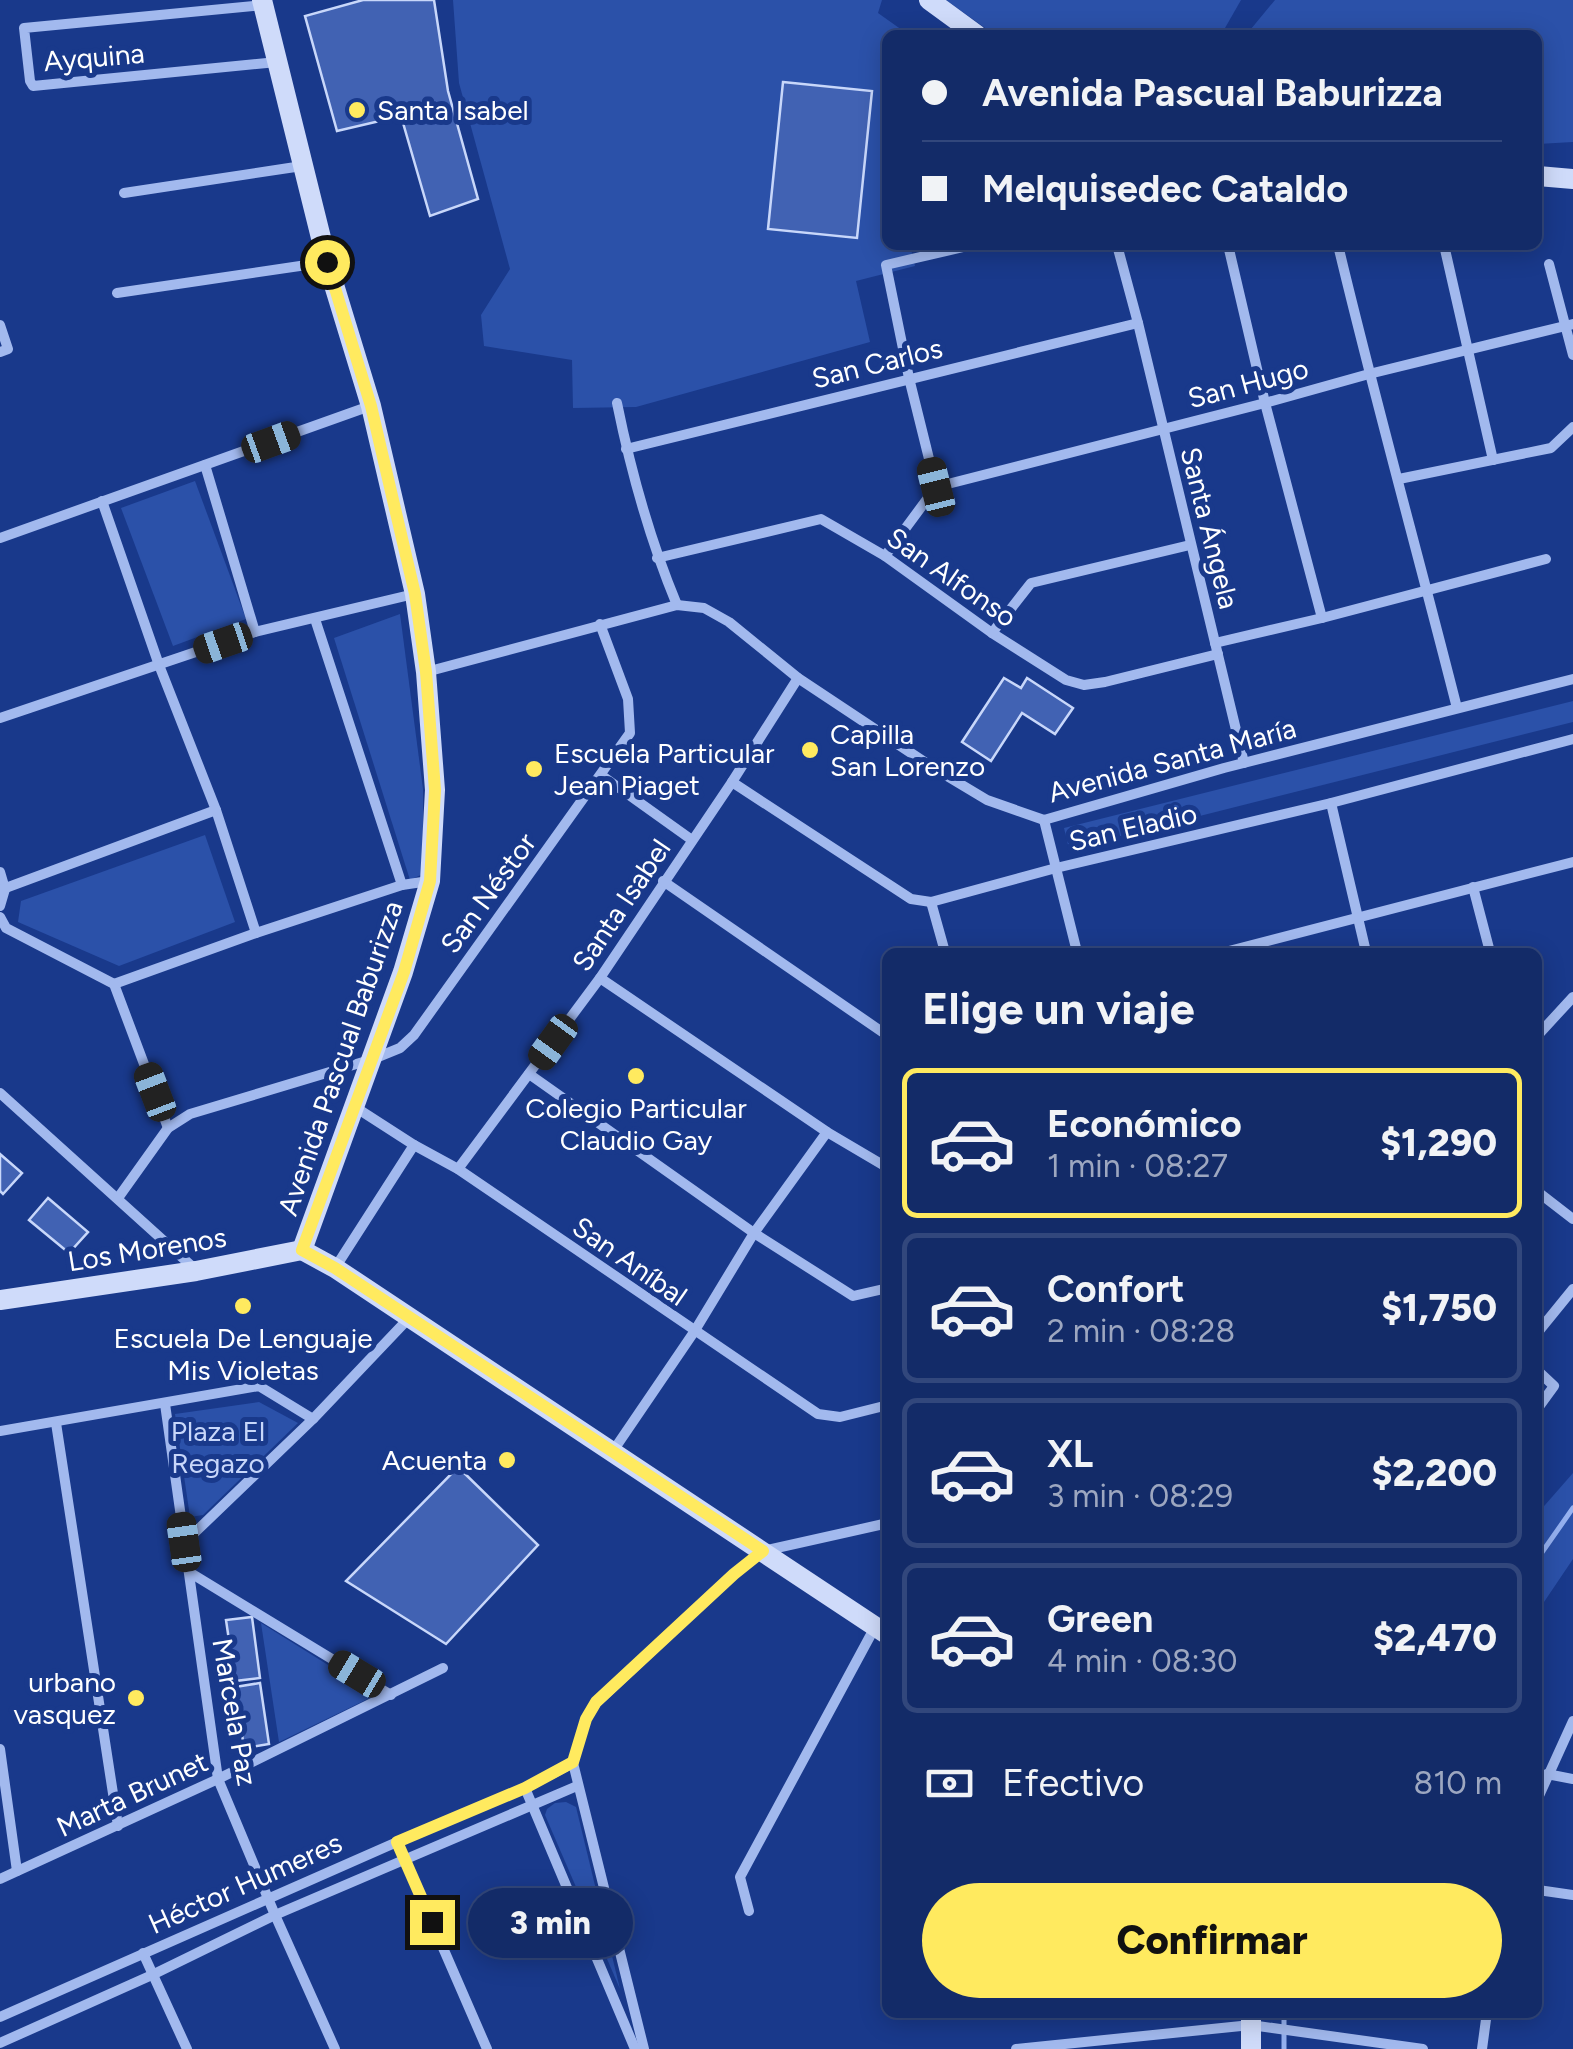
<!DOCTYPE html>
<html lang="es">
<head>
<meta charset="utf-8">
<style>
  body { margin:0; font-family:Figtree,sans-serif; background:#203771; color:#f1f3f6; height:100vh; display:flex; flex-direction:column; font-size:38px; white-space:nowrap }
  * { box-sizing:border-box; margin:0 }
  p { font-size:32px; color:#9da7c0 }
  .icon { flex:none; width:55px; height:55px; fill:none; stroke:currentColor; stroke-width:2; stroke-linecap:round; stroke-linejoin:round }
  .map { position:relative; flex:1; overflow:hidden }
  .drawer { position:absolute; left:882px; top:948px; width:660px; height:1070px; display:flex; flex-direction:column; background:#132b68; border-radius:15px; box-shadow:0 5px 25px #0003,0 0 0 2px #32477c }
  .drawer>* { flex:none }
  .top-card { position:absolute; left:882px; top:30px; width:660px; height:220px; border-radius:15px; box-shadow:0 5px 25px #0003,0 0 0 2px #32477c; display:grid; align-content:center; height:220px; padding:0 40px; background:#132b68 }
  .end { position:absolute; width:45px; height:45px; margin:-22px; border:12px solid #ffea5f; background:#111; box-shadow:0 0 0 5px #111 }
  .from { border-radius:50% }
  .bubble { position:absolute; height:70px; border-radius:35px; background:#132b68; box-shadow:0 5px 25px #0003,0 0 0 2px #32477c; font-size:32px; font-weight:800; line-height:70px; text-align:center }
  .car { position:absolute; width:30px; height:60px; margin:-30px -15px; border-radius:12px; box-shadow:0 0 8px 2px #0007; background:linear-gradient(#222 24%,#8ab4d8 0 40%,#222 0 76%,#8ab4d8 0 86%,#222 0) }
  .top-card b { display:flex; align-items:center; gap:35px; height:95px; font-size:38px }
  .top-card b+b { border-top:2px solid #32477c }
  .top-card i { width:25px; height:25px; background:#f1f3f6 }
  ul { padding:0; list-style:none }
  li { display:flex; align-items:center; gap:30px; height:150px; margin:0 20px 15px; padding:0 20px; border:5px solid #32477c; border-radius:15px }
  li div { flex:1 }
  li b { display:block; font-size:38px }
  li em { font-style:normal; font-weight:800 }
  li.on { border-color:#ffea5f }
  li>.icon { width:90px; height:90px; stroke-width:1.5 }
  h2 { padding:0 40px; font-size:45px; line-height:120px }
  .pay { display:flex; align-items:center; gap:25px; height:110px; padding:0 40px; font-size:38px }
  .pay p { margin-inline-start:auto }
  .button { display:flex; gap:20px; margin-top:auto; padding:20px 40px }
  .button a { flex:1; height:115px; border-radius:60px; background:#ffea5f; color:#111; font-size:40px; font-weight:800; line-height:115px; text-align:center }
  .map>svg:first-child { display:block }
  .green { fill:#2b51a9 }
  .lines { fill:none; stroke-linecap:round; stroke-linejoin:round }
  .stream { stroke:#95b1f0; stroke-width:5 }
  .building { fill:#4162b3; stroke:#c8d7fa; stroke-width:2.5 }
  .street { stroke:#a2b9ee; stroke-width:10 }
  .secondary { stroke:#cfdbfa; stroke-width:20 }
  .route { stroke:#ffea5f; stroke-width:12 }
  .poi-dot { fill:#ffea5f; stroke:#19398b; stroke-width:4 }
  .labels { text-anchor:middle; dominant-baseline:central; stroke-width:10; stroke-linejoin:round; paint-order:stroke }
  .street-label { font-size:28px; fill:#fff; stroke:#19398b }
  .poi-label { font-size:28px; fill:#fff; stroke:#19398b; text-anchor:start }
  .park-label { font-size:28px; fill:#c8d7fa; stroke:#19398b }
</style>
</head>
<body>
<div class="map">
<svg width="1573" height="2049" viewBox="0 0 1573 2049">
  <rect width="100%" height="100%" fill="#19398b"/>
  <!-- green -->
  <g class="green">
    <polygon points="453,0 882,0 878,13 909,35 888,35 888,245 910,245 915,266 856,281 870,342 636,407 573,408 572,360 484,346 481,315 510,269 459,83"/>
    <polygon points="946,0 1241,0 1221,35 995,35"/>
    <polygon points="1275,0 1573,0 1573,142 1538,144 1538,35 1246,35"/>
    <polygon points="195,481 246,619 173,646 121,508"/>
    <polygon points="400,614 423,789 423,874 410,880 334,638"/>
    <polygon points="1573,701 1573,722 1069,849 1064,828"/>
    <polygon points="205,835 235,922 119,966 18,922 21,901"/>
    <polygon points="259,1402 298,1423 203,1515 190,1517 175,1414"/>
    <polygon points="1573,1473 1573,1559 1544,1602 1538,1630 1538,1513"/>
    <polygon points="261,1623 376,1695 279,1742"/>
    <polygon points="566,1802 576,1807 620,1989 545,1815 547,1809 555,1803"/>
  </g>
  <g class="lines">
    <!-- stream -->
    <g class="stream">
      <polyline points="1538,1558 1573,1508"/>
      <polyline points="1284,2012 1284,2049"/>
    </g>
  </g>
  <!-- building -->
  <g class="building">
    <polygon points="363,0 434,0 448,91 478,199 430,216 401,116 337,131 305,16"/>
    <polygon points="783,82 872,91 857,238 768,229"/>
    <polygon points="1004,678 1021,688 1027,678 1073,708 1055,734 1022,713 991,761 962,742"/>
    <polygon points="0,1154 22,1173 3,1194 0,1191"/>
    <polygon points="48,1198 88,1232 69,1253 29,1220"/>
    <polygon points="458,1467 538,1545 446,1644 346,1581"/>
    <polygon points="252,1617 260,1678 235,1681 226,1620"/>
    <polygon points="260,1683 269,1744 244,1748 235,1687"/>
  </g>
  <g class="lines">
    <!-- street -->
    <g class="street">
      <polyline points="264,5 24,28 30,81 33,86 277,62"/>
      <polyline points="124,193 302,166"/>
      <polyline points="1117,245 1138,323 1244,763"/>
      <polyline points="1228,245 1265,403 1322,618"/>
      <path d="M1338,245C1375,400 1418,554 1457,708"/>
      <polyline points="1444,245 1493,460"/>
      <polyline points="1549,264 1573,355"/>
      <polyline points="117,293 327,262"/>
      <polyline points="0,325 8,349 0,352"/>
      <path d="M617,403C631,472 650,540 677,605"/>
      <polyline points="626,449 1138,323"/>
      <polyline points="205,465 255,632"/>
      <polyline points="1399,479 1551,448 1573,427"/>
      <polyline points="936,487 1265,403 1369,374 1573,324"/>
      <polyline points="936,487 909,378 886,265 972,245"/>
      <polyline points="102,501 159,665 216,810 256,933"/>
      <polyline points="0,538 370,406"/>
      <polyline points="885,556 936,487"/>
      <polyline points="657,558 821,519 885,556 992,633 1066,680 1084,685 1105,682 1218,654"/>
      <polyline points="315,619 402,885"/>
      <polyline points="992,633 1031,583 1190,545"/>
      <polyline points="1215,643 1322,618 1546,559"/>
      <polyline points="426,672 677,605 704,608 729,622 798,678 932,767 987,800 1044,820 1224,768 1573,679"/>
      <polyline points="0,718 255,632 414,594"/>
      <polyline points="601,775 692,840"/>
      <polyline points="732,782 911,899 931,902 1056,868 1331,803 1573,739"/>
      <polyline points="1331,803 1366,952"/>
      <polyline points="1044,820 1077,952"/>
      <polyline points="0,872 5,889 0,906"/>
      <polyline points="663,881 888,1036"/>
      <polyline points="1473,887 1490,952"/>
      <polyline points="0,890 216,810"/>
      <polyline points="931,902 945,952"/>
      <polyline points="0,917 6,928 114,984"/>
      <polyline points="1225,952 1573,862"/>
      <polyline points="600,978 827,1132 888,1168"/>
      <polyline points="114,984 256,933 402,885 429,881"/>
      <polyline points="114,984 168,1128"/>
      <polyline points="1538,1035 1573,997"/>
      <polyline points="529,1074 754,1233 853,1296 888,1288"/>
      <polyline points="0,1093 196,1270"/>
      <polyline points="355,1107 414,1145 458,1169 818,1414 840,1417 888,1405"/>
      <polyline points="458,1169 600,978 732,782 798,678"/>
      <polyline points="1538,1192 1573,1219"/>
      <polyline points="118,1198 168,1128 190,1114 373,1059 400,1048 414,1035 630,733 628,699 600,624"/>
      <polyline points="335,1268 414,1145"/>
      <polyline points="1538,1332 1573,1289"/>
      <polyline points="1538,1371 1554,1386 1538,1408"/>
      <polyline points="165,1404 218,1779 275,1915 335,2049"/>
      <polyline points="56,1423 118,1826"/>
      <polyline points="0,1431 259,1386 313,1419"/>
      <polyline points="613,1451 694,1332 754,1233 827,1132"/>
      <polyline points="185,1542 313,1419 409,1318"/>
      <polyline points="189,1572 391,1695"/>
      <polyline points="0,1749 17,1871"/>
      <polyline points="573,1763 644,2049"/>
      <polyline points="1547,1774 1573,1779"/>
      <polyline points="525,1788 635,2049"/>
      <polyline points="1538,1798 1573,1721"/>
      <polyline points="397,1842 487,2049"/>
      <polyline points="0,1879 218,1779 443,1668"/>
      <polyline points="1538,1890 1573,1895"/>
      <polyline points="749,1911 740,1877 875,1627"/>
      <polyline points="143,1953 187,2049"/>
      <polyline points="0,2017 397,1842 525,1788 573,1763 586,1719 596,1703 734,1574 763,1551 888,1523"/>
      <polyline points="0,2043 152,1975 275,1915 577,1786"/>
      <polyline points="1016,2049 1251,2025 1423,2049"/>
      <polyline points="1482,2049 1487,2012"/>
    </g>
    <!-- secondary -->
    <g class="secondary">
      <polyline points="262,0 327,262 371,406 415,594 426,672 435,790 430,881 403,972 302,1250"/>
      <polyline points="929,0 977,35"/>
      <polyline points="1538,176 1573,179"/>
      <polyline points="302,1250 335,1268 888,1635"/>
      <polyline points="0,1300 196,1271 302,1250"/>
      <polyline points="1251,2049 1251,2012"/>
    </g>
  </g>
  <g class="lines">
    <!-- route -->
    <polyline class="route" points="327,262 371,406 415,594 426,672 435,790 430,881 404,972 302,1250 335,1268 763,1551 734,1574 596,1702 586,1719 573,1762 525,1788 397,1842 432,1922"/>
  </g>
  <!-- markers -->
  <g class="poi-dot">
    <circle cx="357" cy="110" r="10"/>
    <circle cx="810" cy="750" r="10"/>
    <circle cx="534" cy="769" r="10"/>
    <circle cx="636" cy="1076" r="10"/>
    <circle cx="243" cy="1306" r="10"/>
    <circle cx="507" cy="1460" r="10"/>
    <circle cx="136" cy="1698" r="10"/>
  </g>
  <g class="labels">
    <!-- street labels -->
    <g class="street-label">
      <text transform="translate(94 57) rotate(-5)">Ayquina</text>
      <text transform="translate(877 363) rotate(-14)">San Carlos</text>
      <text transform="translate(1248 383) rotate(-15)">San Hugo</text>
      <text transform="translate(1210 528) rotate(76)">Santa Ángela</text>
      <text transform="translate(952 577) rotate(35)">San Alfonso</text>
      <text transform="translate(1172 760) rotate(-15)">Avenida Santa María</text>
      <text transform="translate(1133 827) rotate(-13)">San Eladio</text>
      <text transform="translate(488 893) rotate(-54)">San Néstor</text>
      <text transform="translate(621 905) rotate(-56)">Santa Isabel</text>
      <text transform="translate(340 1058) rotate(-71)">Avenida Pascual Baburizza</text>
      <text transform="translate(147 1249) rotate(-9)">Los Morenos</text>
      <text transform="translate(630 1261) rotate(35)">San Aníbal</text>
      <text transform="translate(235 1712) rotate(80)">Marcela Paz</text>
      <text transform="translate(132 1794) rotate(-25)">Marta Brunet</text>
      <text transform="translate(245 1883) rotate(-24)">Héctor Humeres</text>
    </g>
    <!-- poi labels -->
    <g class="poi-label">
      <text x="377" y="110">Santa Isabel</text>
      <text x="830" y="734">Capilla<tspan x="830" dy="32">San Lorenzo</tspan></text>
      <text x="554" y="753">Escuela Particular<tspan x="554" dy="32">Jean Piaget</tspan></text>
      <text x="636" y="1108" text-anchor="middle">Colegio Particular<tspan x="636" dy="32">Claudio Gay</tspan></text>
      <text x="243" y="1338" text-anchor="middle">Escuela De Lenguaje<tspan x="243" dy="32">Mis Violetas</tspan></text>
      <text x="487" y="1460" text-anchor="end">Acuenta</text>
      <text x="116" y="1682" text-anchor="end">urbano<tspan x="116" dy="32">vasquez</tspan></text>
    </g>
    <!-- park labels -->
    <g class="park-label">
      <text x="218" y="1431">Plaza El<tspan x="218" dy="32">Regazo</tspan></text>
    </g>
  </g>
</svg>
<i class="end from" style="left:327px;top:262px"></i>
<i class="end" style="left:432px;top:1922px"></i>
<div class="bubble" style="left:468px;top:1888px;width:165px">3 min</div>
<i class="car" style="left:271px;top:442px;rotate:70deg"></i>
<i class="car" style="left:936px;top:487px;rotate:346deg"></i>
<i class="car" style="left:223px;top:643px;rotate:251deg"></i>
<i class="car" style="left:553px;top:1042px;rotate:216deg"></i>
<i class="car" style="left:155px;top:1092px;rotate:339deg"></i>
<i class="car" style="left:184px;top:1542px;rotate:352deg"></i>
<i class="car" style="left:357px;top:1674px;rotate:301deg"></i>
<div class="top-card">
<b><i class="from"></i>Avenida Pascual Baburizza</b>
<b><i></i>Melquisedec Cataldo</b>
</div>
<section class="drawer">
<h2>Elige un viaje</h2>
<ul>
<li class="on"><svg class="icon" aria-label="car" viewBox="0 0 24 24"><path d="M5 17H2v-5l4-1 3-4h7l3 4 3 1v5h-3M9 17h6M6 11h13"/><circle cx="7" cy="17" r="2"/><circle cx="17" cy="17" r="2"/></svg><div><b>Económico</b><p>1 min · 08:27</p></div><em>$1,290</em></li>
<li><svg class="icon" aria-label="car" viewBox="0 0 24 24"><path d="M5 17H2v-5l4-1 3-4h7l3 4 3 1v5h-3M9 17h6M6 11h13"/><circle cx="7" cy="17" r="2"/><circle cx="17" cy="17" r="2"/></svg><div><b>Confort</b><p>2 min · 08:28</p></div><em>$1,750</em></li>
<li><svg class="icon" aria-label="car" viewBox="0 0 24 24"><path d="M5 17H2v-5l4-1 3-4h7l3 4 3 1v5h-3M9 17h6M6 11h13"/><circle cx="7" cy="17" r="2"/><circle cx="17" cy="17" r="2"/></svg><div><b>XL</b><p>3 min · 08:29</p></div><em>$2,200</em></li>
<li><svg class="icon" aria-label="car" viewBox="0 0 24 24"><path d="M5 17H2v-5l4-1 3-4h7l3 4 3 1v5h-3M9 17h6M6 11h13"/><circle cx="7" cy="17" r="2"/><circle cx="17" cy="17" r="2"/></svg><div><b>Green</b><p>4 min · 08:30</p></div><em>$2,470</em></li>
</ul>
<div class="pay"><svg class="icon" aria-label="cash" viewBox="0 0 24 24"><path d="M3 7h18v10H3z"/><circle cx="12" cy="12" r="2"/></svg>Efectivo<p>810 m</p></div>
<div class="button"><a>Confirmar</a></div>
</section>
</div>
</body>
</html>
